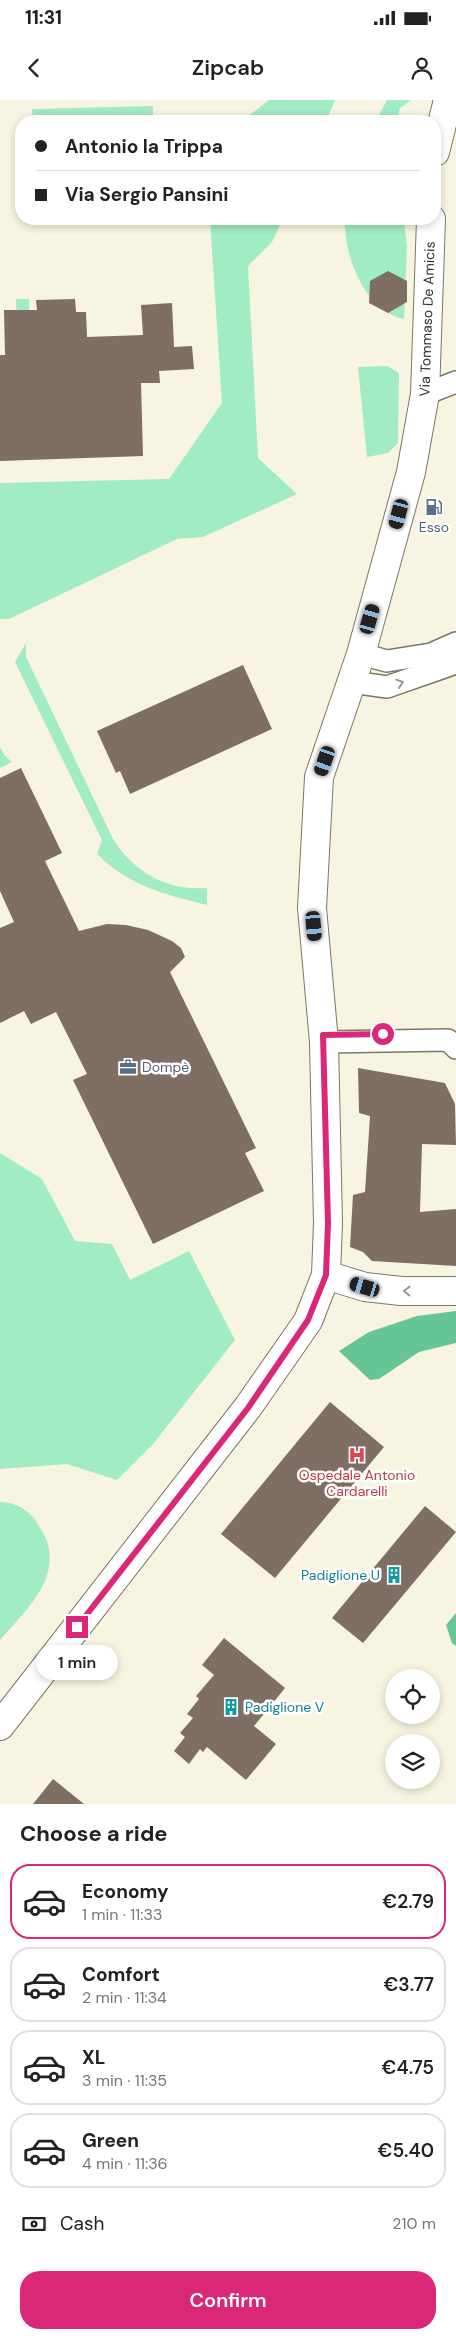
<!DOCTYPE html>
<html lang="en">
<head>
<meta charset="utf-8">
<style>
  body { margin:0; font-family:"DM Sans",sans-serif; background:#f6f6f6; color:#222; height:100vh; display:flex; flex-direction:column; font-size:19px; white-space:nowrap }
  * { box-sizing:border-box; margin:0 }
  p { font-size:16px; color:#767676 }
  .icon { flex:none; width:28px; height:28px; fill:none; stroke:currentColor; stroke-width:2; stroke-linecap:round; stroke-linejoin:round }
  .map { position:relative; height:1704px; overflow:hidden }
  .side { display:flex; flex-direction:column; background:#fff; flex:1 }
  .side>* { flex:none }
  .top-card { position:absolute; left:15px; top:15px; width:426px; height:110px; border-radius:20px; box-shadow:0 2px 8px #0003; display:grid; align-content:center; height:110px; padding:0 20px; background:#fff }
  .controls { position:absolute; left:385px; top:1569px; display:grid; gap:10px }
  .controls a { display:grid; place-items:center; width:55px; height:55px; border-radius:50%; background:#fff; box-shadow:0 2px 8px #0003; font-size:25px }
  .end { position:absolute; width:22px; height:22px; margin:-11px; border:6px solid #db2777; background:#fff; box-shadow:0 0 0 2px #fff }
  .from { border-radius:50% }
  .bubble { position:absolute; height:35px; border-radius:18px; background:#fff; box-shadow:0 2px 8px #0003; font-size:16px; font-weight:600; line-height:35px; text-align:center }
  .car { position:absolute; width:15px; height:30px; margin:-15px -8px; border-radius:6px; box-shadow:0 0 4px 1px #0007; background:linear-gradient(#222 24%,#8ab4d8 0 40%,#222 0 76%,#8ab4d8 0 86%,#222 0) }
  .top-card b { display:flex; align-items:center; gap:18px; height:48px; font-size:19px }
  .top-card b+b { border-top:1px solid #e0e0e0 }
  .top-card i { width:12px; height:12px; background:#222 }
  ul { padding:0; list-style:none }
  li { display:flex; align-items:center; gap:15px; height:75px; margin:0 10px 8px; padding:0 10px; border:2px solid #e0e0e0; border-radius:20px }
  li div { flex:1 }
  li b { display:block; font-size:19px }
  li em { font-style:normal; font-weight:600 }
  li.current { border-color:#db2777 }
  li>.icon { width:45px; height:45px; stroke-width:1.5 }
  h2 { padding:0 20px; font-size:22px; line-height:60px }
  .pay { display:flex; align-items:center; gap:12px; height:55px; padding:0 20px; font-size:19px }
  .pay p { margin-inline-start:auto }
  .primary-button { display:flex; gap:10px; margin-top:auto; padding:10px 20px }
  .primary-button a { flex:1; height:58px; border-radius:20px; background:#db2777; color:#fff; font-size:20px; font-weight:600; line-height:58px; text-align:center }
  .status { display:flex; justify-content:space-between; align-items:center; height:35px; padding:0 25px; background:#fff; direction:ltr }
  .status svg { height:14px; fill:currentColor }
  header { display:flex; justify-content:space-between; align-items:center; height:65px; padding:0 20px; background:#fff; font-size:22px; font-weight:600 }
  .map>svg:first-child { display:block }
  .green { fill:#a1ebc5 }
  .forest { fill:#65c597 }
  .building { fill:#7e6e64 }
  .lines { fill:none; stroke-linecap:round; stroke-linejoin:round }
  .street-casing { stroke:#7a7766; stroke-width:24 }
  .secondary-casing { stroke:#7a7766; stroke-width:30 }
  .street { stroke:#fff; stroke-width:21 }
  .secondary { stroke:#fff; stroke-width:28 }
  .oneway { stroke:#989794 }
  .route { stroke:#db2777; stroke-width:6 }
  .labels { text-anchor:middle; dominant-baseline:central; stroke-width:5; stroke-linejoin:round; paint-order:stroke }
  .street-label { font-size:14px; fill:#302f28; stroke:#fff }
  .service-label { font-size:14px; fill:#4e5e75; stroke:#fff }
  .health-label { font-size:14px; fill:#be3a42; stroke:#fff }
  .culture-label { font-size:14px; fill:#0d838f; stroke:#fff; text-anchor:end }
</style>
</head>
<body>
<div class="status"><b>11:31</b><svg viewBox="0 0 49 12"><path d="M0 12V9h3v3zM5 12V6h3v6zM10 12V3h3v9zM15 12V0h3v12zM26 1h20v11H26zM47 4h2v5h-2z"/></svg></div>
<header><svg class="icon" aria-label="back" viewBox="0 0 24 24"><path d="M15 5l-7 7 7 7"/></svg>Zipcab<svg class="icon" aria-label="person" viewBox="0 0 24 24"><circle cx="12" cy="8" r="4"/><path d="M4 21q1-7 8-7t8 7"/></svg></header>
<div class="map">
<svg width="456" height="1704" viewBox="0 0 456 1704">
  <rect width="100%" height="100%" fill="#f7f4e1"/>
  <!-- green -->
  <g class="green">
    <polygon points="269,0 335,0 326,21 242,21"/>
    <polygon points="387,0 411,0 400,8 397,21 376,21"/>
    <polygon points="153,6 153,15 148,21 33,21 32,9"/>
    <polygon points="210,119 283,119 272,142 248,166 258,358 297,394 203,437 177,439 9,519 0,519 0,383 169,379 222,303"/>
    <path d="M345,119H404L407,148L404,219C365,212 343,155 345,119Z"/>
    <polygon points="16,199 29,199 30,233 17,230"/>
    <polygon points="387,266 399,273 398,343 388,353 367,357 358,267"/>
    <path d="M26,543V557L113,739C134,772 166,791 207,788V805C163,794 130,786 97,754L102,740L15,562Z"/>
    <polygon points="0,647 5,656 12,662 0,668"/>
    <polygon points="0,1053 42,1079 75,1141 112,1144 130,1180 189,1151 235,1240 153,1344 117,1380 67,1364 0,1369"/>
    <path d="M0,1402C13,1401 29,1410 36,1421C39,1427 45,1434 47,1441C60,1482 23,1513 0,1540Z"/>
  </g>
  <!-- forest -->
  <g class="forest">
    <polygon points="456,1211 456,1243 419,1252 379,1279 370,1280 339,1251 369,1232 417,1216"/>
    <polygon points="456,1513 456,1546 452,1543 446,1525"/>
  </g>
  <!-- building -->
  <g class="building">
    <polygon points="388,171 407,181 407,202 388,213 369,203 370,181"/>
    <polygon points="75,199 76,212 86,212 87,237 143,235 141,205 172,203 174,247 192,246 194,269 159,271 160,283 141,283 143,356 0,361 0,255 5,255 4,210 37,210 36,200"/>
    <polygon points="243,565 272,629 130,694 120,671 116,673 97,631"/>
    <polygon points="21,668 62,753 45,761 79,831 107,824 126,825 148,830 172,841 181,848 185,857 170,872 256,1048 245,1053 264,1091 153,1144 73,980 87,974 56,912 31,924 24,911 0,923 0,828 14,822 0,791 0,678"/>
    <polygon points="358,968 445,983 455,1004 456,1045 422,1044 420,1112 456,1109 456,1166 372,1161 363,1152 350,1147 353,1095 365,1092 370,1016 359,1013"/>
    <polygon points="330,1302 384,1347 275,1478 221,1434"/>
    <polygon points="425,1406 456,1432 363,1543 332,1518"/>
    <polygon points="224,1538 285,1588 254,1626 276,1644 246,1680 207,1647 203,1652 200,1649 189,1664 174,1651 185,1637 180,1633 193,1618 187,1614 199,1599 196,1596 214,1575 202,1565"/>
    <polygon points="53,1679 84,1704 33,1704"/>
  </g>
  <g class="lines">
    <!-- street casing -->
    <g class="street-casing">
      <g id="street">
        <polyline points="425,294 456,282"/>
        <polyline points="361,554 387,561 431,554 456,543"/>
        <polyline points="352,582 387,587 456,563"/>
        <polyline points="324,942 448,940 456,948"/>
      </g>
    </g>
    <!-- secondary casing -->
    <g class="secondary-casing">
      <g id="secondary">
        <polyline points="435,52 448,0"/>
        <polyline points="326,1175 365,1187 401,1191 456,1191"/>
        <polyline points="0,1626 248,1307 308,1221 326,1175 328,1123 324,942 312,808 319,677 361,554 411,372 425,294 431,119"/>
      </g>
    </g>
    <!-- street -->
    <use href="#street" class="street"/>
    <!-- secondary -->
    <use href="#secondary" class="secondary"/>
  </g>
  <!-- one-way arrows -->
  <defs><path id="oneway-chevron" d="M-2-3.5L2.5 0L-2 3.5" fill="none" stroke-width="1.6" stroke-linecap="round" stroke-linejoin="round" transform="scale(1.25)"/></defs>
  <g class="oneway">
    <use href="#oneway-chevron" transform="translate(400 583) rotate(-18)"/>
    <use href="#oneway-chevron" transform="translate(407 1191) rotate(-179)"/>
  </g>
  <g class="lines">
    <!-- route -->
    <polyline class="route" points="77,1527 248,1308 308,1220 326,1175 328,1123 323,935 383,934"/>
  </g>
  <!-- icons -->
  <defs>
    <g id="fuel-bare" transform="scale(1.35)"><path d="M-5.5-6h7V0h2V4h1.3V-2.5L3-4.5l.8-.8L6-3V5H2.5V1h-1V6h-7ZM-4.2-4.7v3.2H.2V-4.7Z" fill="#5c6f8a" stroke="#fff" stroke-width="2.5" paint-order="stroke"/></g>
    <g id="office-bare" transform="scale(1.35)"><path d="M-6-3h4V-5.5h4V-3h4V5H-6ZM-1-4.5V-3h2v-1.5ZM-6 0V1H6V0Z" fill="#5c6f8a" stroke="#fff" stroke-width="2.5" paint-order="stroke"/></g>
    <g id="hospital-bare" transform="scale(1.35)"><path d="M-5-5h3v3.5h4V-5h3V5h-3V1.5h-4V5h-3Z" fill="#e0444e" stroke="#fff" stroke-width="2.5" paint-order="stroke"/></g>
    <g id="building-bare" transform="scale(1.35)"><path d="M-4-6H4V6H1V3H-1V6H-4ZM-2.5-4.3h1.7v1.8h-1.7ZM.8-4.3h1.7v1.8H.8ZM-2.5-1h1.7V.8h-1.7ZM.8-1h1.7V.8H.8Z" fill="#0f9aa8" stroke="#fff" stroke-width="2.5" paint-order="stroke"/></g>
  </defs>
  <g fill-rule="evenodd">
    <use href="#fuel-bare" x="434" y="407"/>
    <use href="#office-bare" x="128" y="967"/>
    <use href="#hospital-bare" x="357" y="1355"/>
    <use href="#building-bare" x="394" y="1475"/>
    <use href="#building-bare" x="231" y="1607"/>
  </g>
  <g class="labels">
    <!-- street labels -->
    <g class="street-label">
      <text transform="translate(427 219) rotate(-88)">Via Tommaso De Amicis</text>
    </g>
    <!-- service labels -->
    <g class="service-label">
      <text x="434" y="427">Esso</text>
      <text x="142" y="967" text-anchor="start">Dompè</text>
    </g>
    <!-- health labels -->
    <g class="health-label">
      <text x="357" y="1375">Ospedale Antonio<tspan x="357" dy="16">Cardarelli</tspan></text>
    </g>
    <!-- culture labels -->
    <g class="culture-label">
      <text x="380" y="1475">Padiglione U</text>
      <text x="245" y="1607" text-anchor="start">Padiglione V</text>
    </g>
  </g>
</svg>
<div class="controls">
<a><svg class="icon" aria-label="locate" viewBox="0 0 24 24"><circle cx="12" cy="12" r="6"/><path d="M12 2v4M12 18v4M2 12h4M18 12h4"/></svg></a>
<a><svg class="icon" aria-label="layers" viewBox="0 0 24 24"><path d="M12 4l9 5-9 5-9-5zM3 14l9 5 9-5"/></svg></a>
</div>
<i class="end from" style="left:383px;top:934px"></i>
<i class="end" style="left:77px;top:1527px"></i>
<div class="bubble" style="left:36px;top:1545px;width:82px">1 min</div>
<i class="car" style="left:399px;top:414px;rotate:195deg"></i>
<i class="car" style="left:370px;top:519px;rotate:16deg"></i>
<i class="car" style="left:325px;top:661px;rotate:199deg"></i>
<i class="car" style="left:314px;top:826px;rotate:175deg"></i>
<i class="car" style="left:365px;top:1187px;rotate:287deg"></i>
<div class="top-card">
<b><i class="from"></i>Antonio la Trippa</b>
<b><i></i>Via Sergio Pansini</b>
</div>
</div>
<section class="side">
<h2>Choose a ride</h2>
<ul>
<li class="current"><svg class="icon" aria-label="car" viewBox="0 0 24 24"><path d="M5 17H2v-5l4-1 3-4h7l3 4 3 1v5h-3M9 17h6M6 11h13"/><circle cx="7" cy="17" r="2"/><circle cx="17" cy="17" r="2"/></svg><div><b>Economy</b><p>1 min · 11:33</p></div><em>€2.79</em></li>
<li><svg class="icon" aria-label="car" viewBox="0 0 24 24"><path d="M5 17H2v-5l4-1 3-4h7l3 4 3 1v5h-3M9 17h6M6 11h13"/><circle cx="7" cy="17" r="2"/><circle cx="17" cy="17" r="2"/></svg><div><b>Comfort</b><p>2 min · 11:34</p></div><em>€3.77</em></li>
<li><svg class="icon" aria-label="car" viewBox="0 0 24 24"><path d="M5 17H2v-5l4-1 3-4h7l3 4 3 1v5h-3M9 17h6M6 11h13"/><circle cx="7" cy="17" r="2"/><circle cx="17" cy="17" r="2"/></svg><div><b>XL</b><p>3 min · 11:35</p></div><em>€4.75</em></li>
<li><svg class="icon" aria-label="car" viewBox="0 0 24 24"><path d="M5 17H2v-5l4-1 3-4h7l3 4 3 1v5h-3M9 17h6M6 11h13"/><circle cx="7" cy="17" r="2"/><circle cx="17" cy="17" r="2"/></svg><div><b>Green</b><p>4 min · 11:36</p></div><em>€5.40</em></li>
</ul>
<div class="pay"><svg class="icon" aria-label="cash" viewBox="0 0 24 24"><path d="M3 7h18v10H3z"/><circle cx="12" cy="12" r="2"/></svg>Cash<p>210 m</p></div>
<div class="primary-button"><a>Confirm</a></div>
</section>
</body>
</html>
